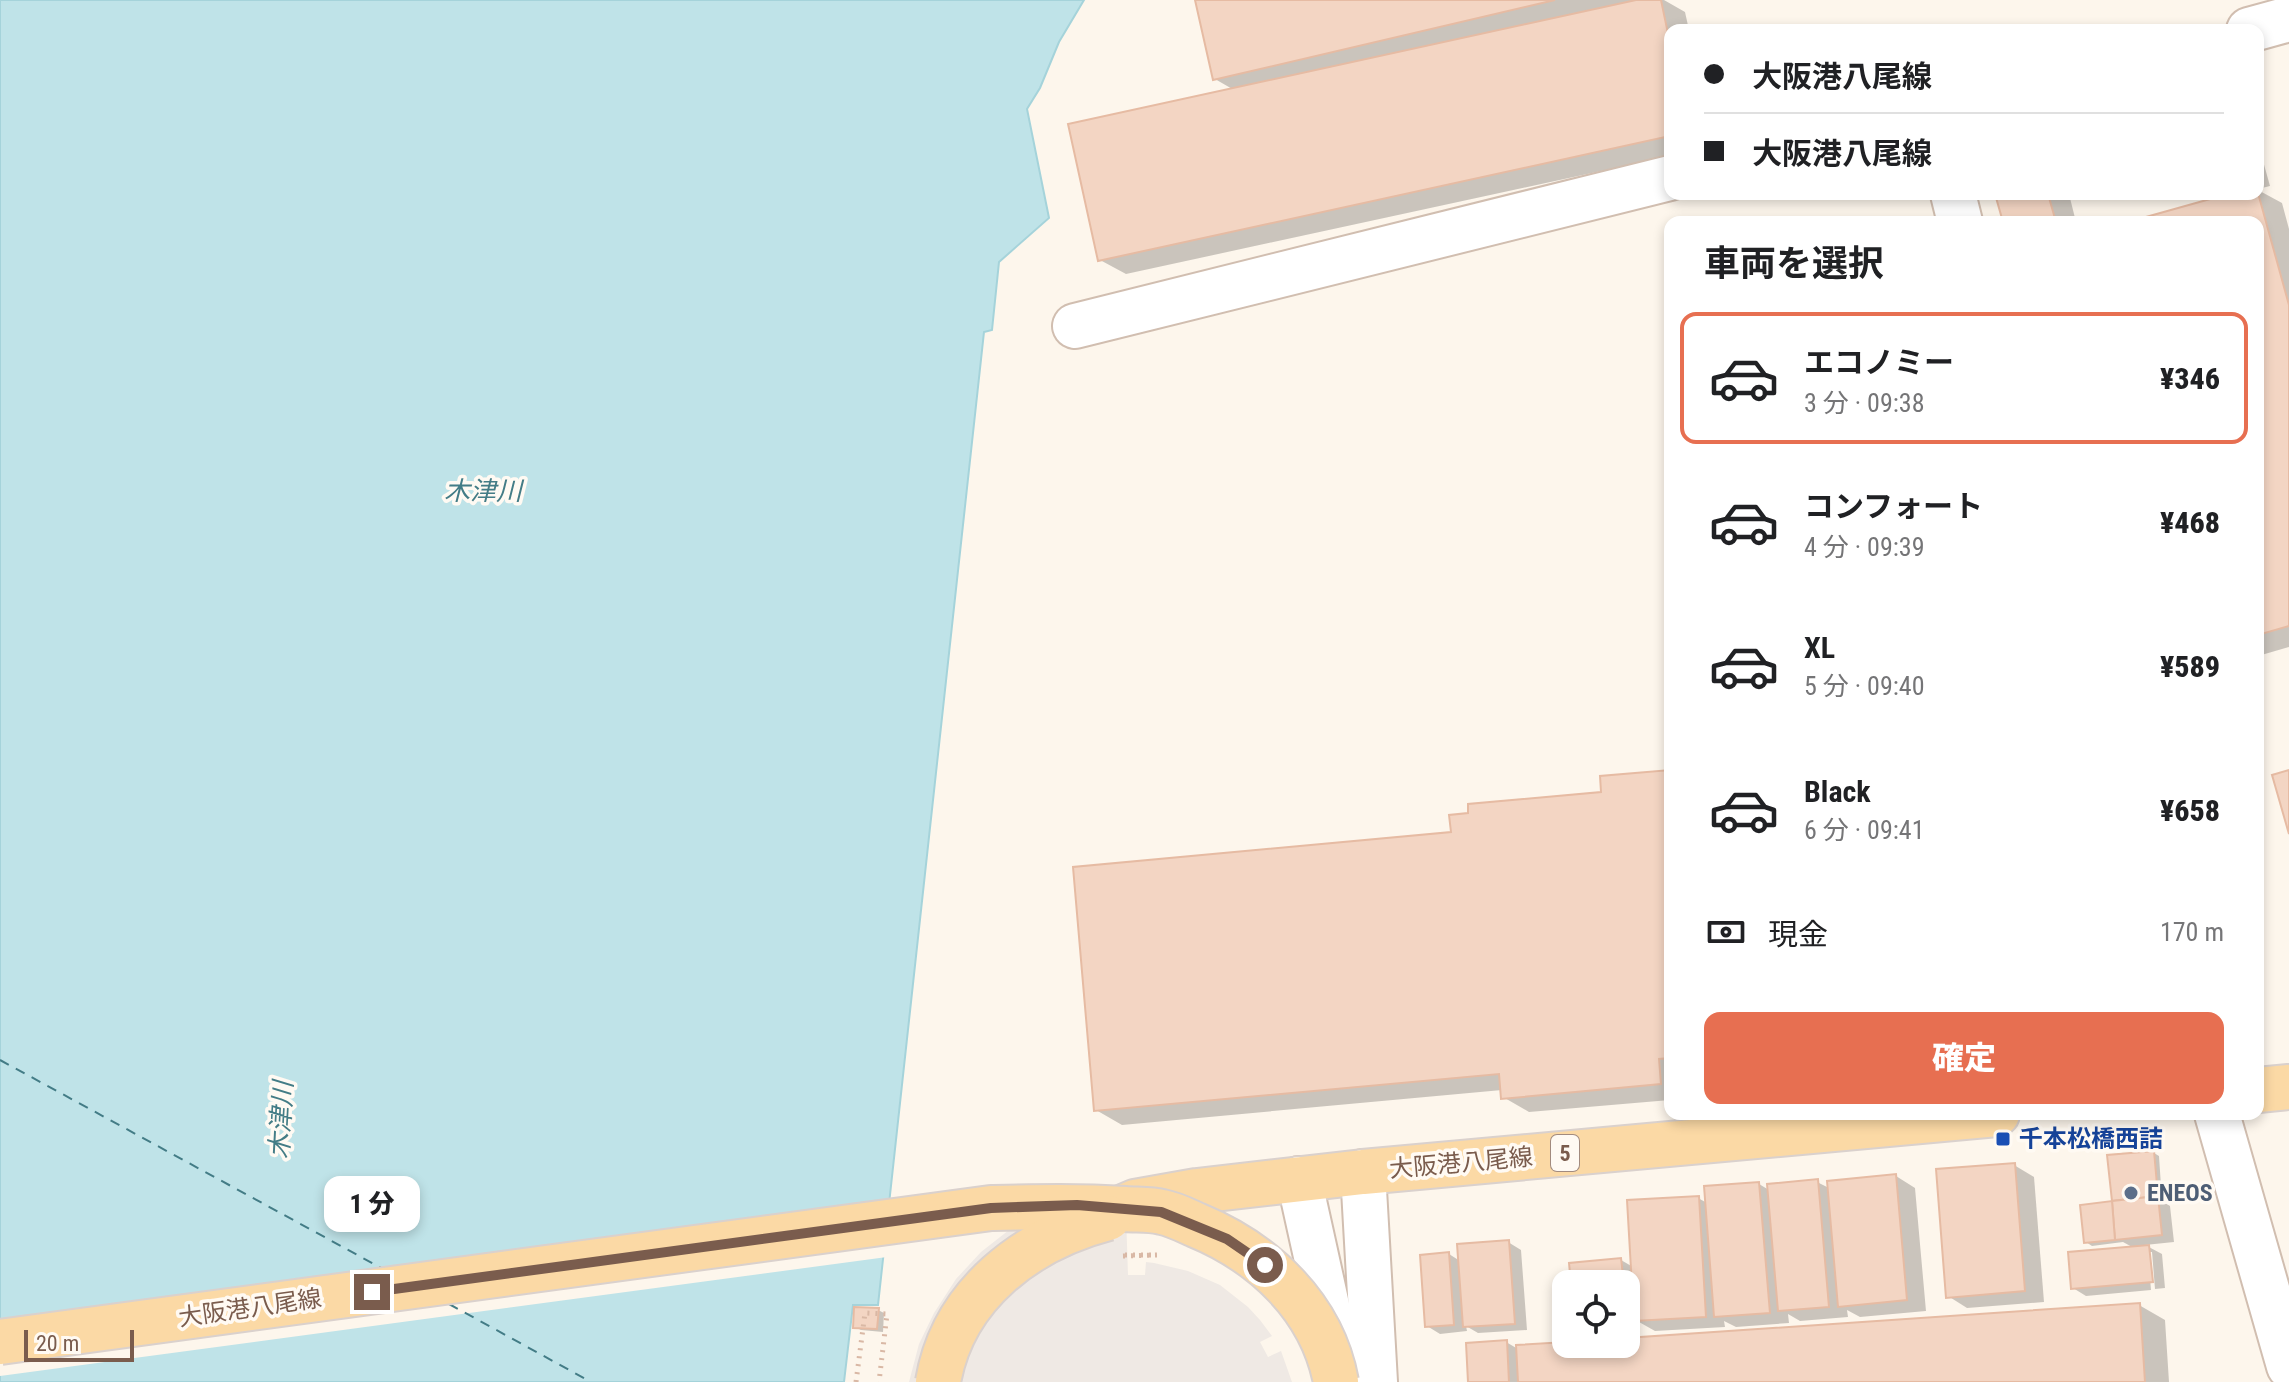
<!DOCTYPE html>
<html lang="ja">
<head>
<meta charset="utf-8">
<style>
  body { margin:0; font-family:"Roboto Condensed","Noto Sans JP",sans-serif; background:#f6f6f6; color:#202124; height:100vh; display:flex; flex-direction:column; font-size:30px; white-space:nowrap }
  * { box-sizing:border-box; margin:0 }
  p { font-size:26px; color:#757577 }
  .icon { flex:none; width:44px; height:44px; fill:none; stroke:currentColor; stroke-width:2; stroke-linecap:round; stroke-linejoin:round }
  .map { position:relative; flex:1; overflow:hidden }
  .panel { position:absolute; left:1664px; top:216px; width:600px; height:904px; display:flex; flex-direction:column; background:#fff; border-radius:16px; box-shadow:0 4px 12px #0003 }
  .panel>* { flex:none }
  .top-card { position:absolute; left:1664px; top:24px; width:600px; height:176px; border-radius:16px; box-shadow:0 4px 12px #0003; display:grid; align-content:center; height:176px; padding:0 40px; background:#fff }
  .tools { position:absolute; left:1552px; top:1270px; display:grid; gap:16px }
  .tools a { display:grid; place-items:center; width:88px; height:88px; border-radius:16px; background:#fff; box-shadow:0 4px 12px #0003; font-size:40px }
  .scale { position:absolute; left:24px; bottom:20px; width:110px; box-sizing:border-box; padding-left:8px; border:4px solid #7a5c4d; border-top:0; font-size:22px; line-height:28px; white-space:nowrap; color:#7a5c4d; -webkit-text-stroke:6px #fffaf3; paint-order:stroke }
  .end { position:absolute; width:36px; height:36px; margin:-18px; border:10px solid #7a5c4d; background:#fff; box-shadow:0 0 0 4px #fff }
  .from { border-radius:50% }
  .bubble { position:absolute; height:56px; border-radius:16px; background:#fff; box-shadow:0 4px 12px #0003; font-size:26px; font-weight:800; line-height:56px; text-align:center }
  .top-card b { display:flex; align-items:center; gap:28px; height:76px; font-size:30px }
  .top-card b+b { border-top:2px solid #e0e0e0 }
  .top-card i { width:20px; height:20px; background:#202124 }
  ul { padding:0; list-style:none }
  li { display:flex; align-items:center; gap:24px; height:132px; margin:0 16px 12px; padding:0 24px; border:4px solid transparent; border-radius:16px }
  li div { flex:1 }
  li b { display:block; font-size:30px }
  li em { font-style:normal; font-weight:800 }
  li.current { border-color:#e76f51 }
  li>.icon { width:72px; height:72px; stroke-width:1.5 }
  h2 { padding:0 40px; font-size:36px; line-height:96px }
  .pay { display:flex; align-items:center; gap:20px; height:88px; padding:0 40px; font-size:30px }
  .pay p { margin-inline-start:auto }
  .cta { display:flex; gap:16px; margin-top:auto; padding:16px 40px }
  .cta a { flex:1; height:92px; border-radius:16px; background:#e76f51; color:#fff; font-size:32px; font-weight:800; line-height:92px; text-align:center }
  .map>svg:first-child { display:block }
  .industrial { fill:#efe9e4 }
  .water { fill:#bfe3e8; stroke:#a5d3da; stroke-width:2 }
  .pier { fill:#fdf6ec }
  .shadow { fill:#0003 }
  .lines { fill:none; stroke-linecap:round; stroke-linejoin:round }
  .ferry { stroke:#437c86; stroke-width:2; stroke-dasharray:10 8; stroke-linecap:butt }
  .building { fill:#f3d5c3; stroke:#e6bba3; stroke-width:2 }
  .minor-casing { stroke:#d1beb0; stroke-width:48 }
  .major-casing { stroke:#dad1cd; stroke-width:48 }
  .path { stroke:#d9b8a5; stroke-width:5; stroke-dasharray:2 6; stroke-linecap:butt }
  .minor { stroke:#fff; stroke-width:44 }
  .major { stroke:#fbd9a5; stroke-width:44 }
  .major-bridge-casing { stroke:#dad1cd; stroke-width:48; stroke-linecap:butt }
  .path-bridge { stroke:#d9b8a5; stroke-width:5; stroke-dasharray:2 6; stroke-linecap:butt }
  .major-bridge { stroke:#fbd9a5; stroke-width:44 }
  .route { stroke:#7a5c4d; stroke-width:10 }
  .transit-dot { fill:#1a4fb4; stroke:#fffaf3; stroke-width:3 }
  .service-dot { fill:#5c6f8a; stroke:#fffaf3; stroke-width:3 }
  .labels { text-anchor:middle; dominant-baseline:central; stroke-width:7; stroke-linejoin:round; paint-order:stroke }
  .shield { fill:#fffaf3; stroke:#a28b7f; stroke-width:2 }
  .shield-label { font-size:22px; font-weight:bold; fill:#7a5c4d }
  .transit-label { font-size:24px; font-weight:bold; fill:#164399; stroke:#fffaf3; text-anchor:start }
  .street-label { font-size:24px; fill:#7a5c4d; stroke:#fffaf3 }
  .service-label { font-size:24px; font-weight:bold; fill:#4e5e75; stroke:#fffaf3; text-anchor:start }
  .water-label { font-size:26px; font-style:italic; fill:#437c86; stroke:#fffaf3 }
</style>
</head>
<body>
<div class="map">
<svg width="2289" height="1382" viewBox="0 0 2289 1382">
  <rect width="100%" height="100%" fill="#fdf6ec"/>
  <!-- industrial -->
  <polygon class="industrial" points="1125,1183 1128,1275 1145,1275 1146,1262 1154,1263 1188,1271 1220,1285 1248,1307 1260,1320 1272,1336 1260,1342 1268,1357 1281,1351 1292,1382 909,1382 919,1344 934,1313 956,1279 981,1252 1009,1230 1029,1219"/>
  <!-- water -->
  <polygon class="water" points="0,0 1084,0 1059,42 1040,88 1027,109 1049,218 999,262 992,330 984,332 878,1305 853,1305 844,1382 0,1382"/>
  <!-- pier -->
  <polygon class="pier" points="894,1200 887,1257 0,1376 0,1319"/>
  <!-- shadow -->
  <g class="shadow">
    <polygon points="1197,0 1664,0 1685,12 1689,30 1670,30 1670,156 1126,274 1100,260 1234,90 1215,79"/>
    <polygon points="2258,143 2270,186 2258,189"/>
    <polygon points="2258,190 2282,203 2289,229 2289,647 2258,656 2258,222 2135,222 2228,196 2225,194 2258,194"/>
    <polygon points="1997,194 2069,194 2076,222 2005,222"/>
    <polygon points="1670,772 1670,1100 1529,1112 1503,1097 1502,1090 1122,1125 1096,1110 1453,834 1603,793"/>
    <polygon points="2154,1153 2159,1156 2162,1201 2170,1206 2174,1242 2145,1245 2162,1254 2165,1288 2155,1289 2152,1252 2148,1252 2151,1290 2086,1296 2073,1288 2134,1248 2123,1242 2092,1246 2086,1242 2111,1203"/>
    <polygon points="2014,1165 2034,1177 2044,1302 1967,1308 1948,1296"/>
    <polygon points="1896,1176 1915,1188 1926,1311 1860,1317 1847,1310 1848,1317 1800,1321 1788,1314 1789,1323 1736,1327 1724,1321 1725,1327 1655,1331 1639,1322 1640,1329 1626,1330 1626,1284 1573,1284 1621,1260 1633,1267 1698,1198 1707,1203 1759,1184 1769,1190 1817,1182 1829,1188"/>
    <polygon points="1508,1242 1521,1250 1527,1330 1478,1333 1466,1326 1467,1331 1440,1334 1427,1326 1449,1254 1460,1261"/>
    <polygon points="2139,1305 2165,1320 2169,1382 1470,1382 1506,1342 1518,1349 1566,1344 1626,1344 1626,1340"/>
    <polygon points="878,1310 884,1313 883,1332 861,1330 855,1327"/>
  </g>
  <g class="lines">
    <!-- ferry -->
    <g class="ferry">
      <polyline points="0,1060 383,1269"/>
      <polyline points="449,1304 591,1382"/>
    </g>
  </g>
  <!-- building -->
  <g class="building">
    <polygon points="1195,0 1555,0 1213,80"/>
    <polygon points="1636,0 1661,0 1670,43 1670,136 1098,261 1068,124"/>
    <polygon points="2258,193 2289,305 2289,626 2258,635 2258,222 2128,222 2228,194"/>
    <polygon points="1995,194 2048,194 2056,222 2003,222"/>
    <polygon points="1670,770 1670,1058 1659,1059 1661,1084 1501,1099 1499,1074 1094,1111 1073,867 1451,832 1449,815 1468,813 1468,804 1601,792 1600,776"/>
    <polygon points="2289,770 2289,834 2272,775"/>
    <polygon points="2154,1151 2158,1196 2112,1201 2107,1155"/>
    <polygon points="2015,1163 2025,1291 1946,1298 1936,1169"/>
    <polygon points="1896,1174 1907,1300 1838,1307 1827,1181"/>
    <polygon points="1818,1179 1829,1307 1778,1311 1767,1184"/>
    <polygon points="1759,1182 1770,1313 1714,1317 1704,1186"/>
    <polygon points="1699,1196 1706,1317 1634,1321 1627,1200"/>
    <polygon points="2158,1196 2162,1235 2115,1240 2112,1201"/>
    <polygon points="2112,1201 2115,1240 2084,1243 2080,1205"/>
    <polygon points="1509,1240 1515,1324 1463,1327 1457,1244"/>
    <polygon points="2149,1245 2153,1282 2071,1289 2068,1252"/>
    <polygon points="1449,1252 1454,1325 1425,1327 1420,1255"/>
    <polygon points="1621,1258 1624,1284 1571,1284 1569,1263"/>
    <polygon points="2140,1303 2145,1382 1518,1382 1516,1345 1566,1342 1566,1344 1626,1344 1626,1338"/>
    <polygon points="854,1307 879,1308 877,1329 853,1328"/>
    <polygon points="1507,1340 1509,1382 1468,1382 1466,1343"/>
  </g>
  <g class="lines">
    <!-- minor casing -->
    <g class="minor-casing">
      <g id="minor">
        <polyline points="2249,30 2289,19"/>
        <polyline points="1953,194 1960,222"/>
        <polyline points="1075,326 1670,178"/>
        <polyline points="2217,1114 2289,1366"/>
        <polyline points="1363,1172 1375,1382"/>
        <polyline points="1299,1179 1339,1360"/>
      </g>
    </g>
    <!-- major casing -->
    <g class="major-casing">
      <g id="major">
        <polyline points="2258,1090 2289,1087"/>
        <polyline points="1121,1208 1135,1202 1197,1191 1363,1172 1997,1114"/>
      </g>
    </g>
    <!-- path -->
    <g class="path">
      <polyline points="1123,1256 1157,1255"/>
      <polyline points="856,1382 865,1313 887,1314 879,1382"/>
    </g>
    <!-- minor -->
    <use href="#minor" class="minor"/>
    <!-- major -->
    <use href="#major" class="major"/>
    <!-- major-bridge casing -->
    <g class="major-bridge-casing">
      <g id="major-bridge">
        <path d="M0,1342L991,1208C1037,1207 1080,1206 1125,1209C1137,1210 1150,1209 1162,1212C1173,1214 1185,1220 1196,1225C1264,1253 1322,1307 1336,1382"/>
        <path d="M938,1382C953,1294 1027,1239 1108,1218"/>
      </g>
    </g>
    <!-- path-bridge -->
    <polyline class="path-bridge" points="1125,1255 1155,1255"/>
    <!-- major-bridge -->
    <use href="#major-bridge" class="major-bridge"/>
  </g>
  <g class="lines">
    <!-- route -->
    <polyline class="route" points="372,1292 991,1208 1077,1205 1161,1212 1227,1239 1265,1265"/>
  </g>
  <!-- markers -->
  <rect class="transit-dot" x="1995" y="1131" width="16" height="16" rx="4"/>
  <circle class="service-dot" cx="2131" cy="1193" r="8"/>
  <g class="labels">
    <!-- shield labels -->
    <rect class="shield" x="1551" y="1135" width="28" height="36" rx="6"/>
    <g class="shield-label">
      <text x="1565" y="1153">5</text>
    </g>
    <!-- transit labels -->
    <g class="transit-label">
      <text x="2019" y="1139">千本松橋西詰</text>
    </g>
    <!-- street labels -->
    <g class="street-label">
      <text transform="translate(1461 1163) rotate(-5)">大阪港八尾線</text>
      <text transform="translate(250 1308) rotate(-8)">大阪港八尾線</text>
    </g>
    <!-- service labels -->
    <g class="service-label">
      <text x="2147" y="1193">ENEOS</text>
    </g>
    <!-- water labels -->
    <g class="water-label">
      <text x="483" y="491">木津川</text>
      <text transform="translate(281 1120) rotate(-87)">木津川</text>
    </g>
  </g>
</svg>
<div class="tools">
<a><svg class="icon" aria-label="locate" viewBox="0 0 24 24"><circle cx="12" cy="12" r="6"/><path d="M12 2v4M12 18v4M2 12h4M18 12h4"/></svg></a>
</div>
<div class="scale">20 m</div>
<i class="end from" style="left:1265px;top:1265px"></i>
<i class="end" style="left:372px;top:1292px"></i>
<div class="bubble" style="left:324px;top:1176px;width:96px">1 分</div>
<div class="top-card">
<b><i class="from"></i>大阪港八尾線</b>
<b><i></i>大阪港八尾線</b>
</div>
<section class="panel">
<h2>車両を選択</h2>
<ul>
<li class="current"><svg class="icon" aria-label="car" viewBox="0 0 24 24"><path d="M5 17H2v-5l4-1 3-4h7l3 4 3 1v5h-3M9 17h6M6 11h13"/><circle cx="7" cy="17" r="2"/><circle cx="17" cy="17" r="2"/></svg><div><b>エコノミー</b><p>3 分 · 09:38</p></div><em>¥346</em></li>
<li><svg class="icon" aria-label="car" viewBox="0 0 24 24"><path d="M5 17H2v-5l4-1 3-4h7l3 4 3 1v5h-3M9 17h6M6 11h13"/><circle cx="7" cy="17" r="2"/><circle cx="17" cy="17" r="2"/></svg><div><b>コンフォート</b><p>4 分 · 09:39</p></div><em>¥468</em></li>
<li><svg class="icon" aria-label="car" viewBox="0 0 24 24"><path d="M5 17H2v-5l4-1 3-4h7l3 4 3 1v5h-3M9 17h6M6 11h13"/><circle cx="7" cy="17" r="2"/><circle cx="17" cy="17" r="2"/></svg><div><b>XL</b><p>5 分 · 09:40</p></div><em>¥589</em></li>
<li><svg class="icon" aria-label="car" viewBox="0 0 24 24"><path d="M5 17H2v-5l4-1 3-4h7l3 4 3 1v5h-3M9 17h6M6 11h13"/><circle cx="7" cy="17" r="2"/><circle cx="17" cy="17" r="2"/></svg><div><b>Black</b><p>6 分 · 09:41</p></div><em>¥658</em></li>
</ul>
<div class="pay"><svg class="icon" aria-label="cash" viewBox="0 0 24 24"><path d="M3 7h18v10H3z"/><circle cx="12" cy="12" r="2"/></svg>現金<p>170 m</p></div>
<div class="cta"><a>確定</a></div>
</section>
</div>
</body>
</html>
